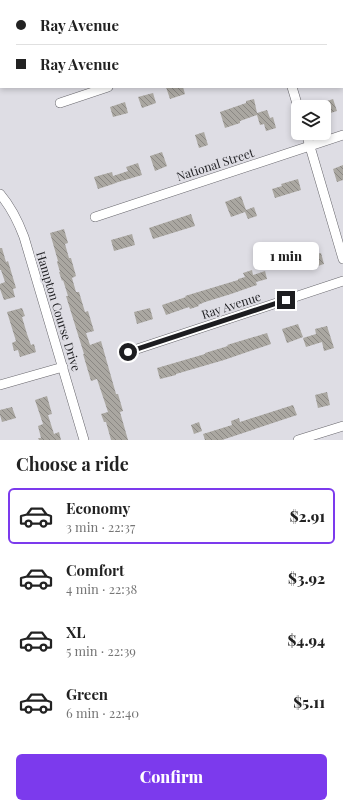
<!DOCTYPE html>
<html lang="en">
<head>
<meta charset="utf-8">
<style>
  body { margin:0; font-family:"Playfair Display",serif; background:#f2f2f2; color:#222; height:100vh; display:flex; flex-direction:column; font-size:15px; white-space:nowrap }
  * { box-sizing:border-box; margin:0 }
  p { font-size:13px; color:#767676 }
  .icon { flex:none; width:22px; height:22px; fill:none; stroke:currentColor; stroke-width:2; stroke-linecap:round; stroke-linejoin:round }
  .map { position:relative; height:440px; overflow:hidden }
  .sheet { display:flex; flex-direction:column; background:#fff; flex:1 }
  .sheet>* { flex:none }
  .hud { position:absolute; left:0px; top:0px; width:343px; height:88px; box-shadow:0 2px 6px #0003; display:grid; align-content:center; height:88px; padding:0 16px; background:#fff }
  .fabs { position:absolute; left:291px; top:100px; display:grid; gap:8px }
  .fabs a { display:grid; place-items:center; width:40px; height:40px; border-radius:6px; background:#fff; box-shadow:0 2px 6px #0003; font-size:20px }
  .end { position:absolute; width:18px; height:18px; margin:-9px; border:5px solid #1d1d20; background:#fff; box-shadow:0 0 0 2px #fff }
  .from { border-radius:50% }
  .bubble { position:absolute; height:28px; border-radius:6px; background:#fff; box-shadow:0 2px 6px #0003; font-size:13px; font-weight:800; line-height:28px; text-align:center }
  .hud b { display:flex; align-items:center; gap:14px; height:38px; font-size:15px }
  .hud b+b { border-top:1px solid #e0e0e0 }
  .hud i { width:10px; height:10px; background:#222 }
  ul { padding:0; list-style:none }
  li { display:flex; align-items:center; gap:12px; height:56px; margin:0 8px 6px; padding:0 8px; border:2px solid transparent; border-radius:6px }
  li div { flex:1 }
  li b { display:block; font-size:15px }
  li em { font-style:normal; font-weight:800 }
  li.selected { border-color:#7c3aed }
  li>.icon { width:36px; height:36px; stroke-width:1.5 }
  h2 { padding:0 16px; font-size:18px; line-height:48px }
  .cta { display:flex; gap:8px; margin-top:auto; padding:8px 16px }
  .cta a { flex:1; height:46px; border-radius:6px; background:#7c3aed; color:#fff; font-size:16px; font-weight:800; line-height:46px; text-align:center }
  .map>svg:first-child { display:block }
  .building { fill:url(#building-back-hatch) }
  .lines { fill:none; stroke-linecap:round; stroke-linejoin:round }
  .minor-casing { stroke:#67666c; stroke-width:10 }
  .minor { stroke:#fff; stroke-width:9 }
  .route { stroke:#1d1d20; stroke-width:5 }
  .labels { text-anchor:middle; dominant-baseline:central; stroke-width:4; stroke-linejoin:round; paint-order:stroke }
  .street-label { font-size:12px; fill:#1d1d20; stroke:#dedde4 }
</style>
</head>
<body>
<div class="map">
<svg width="343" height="440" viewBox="0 0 343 440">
  <defs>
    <pattern id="building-back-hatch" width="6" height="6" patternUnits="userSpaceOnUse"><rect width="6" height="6" fill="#aaa7a1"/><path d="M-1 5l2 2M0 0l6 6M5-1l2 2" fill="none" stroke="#8a8783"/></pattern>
  </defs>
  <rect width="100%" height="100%" fill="#dedde4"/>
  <!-- building -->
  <g class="building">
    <polygon points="166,87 183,87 185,94 170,99"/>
    <polygon points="153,93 156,103 142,108 138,97"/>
    <polygon points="254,99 257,113 267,110 270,118 273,117 276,128 266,131 264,124 260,125 257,115 240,121 240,123 225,128 220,112 246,103 246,101"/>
    <polygon points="333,99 337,111 324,115 324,102"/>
    <polygon points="125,102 128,113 113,117 110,107"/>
    <polygon points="204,132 208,145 199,148 195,135"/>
    <polygon points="162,152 167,166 155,171 150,156"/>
    <polygon points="138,163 142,175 115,183 116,183 98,189 94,177 112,172 113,176 128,171 126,167"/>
    <polygon points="343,165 343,180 337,182 333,169"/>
    <polygon points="298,179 301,190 275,198 272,189 282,186 281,184"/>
    <polygon points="241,196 246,210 254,207 257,216 248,219 245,212 231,217 225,202"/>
    <polygon points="191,214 195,226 153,239 149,228"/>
    <polygon points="64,229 68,243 65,244 69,258 71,258 76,276 72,278 76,292 79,292 85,312 88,311 94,331 86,333 90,345 101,341 116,394 118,394 123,411 120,412 128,440 111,440 106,422 104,422 101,414 108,412 97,379 91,381 83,354 84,354 66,296 68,296 63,280 62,281 59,272 60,272 57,262 58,261 50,233"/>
    <polygon points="132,234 135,245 114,251 111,240"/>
    <polygon points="0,248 2,248 6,262 8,261 16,288 13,289 15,297 4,300 0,289 0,284 5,282 1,270 0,270"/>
    <polygon points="300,252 303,261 295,264 292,254"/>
    <polygon points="321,253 324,264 308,269 305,258"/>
    <polygon points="252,270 253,275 265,271 267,279 256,282 257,285 231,294 205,302 198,305 199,306 190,309 189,307 166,315 162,305 186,297 185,296 238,280 238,279 245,277 243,273"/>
    <polygon points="22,308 25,316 22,317 27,334 31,345 34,344 36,352 20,357 18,350 14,351 12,343 16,341 7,312"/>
    <polygon points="150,308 153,319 137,324 134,312"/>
    <polygon points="298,324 303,337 287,343 282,329"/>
    <polygon points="327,326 334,348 324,351 322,342 306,347 303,338 316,334 315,329"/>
    <polygon points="267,333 271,344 224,360 176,374 176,375 160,379 157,368 205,354 205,353 228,346 227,345"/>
    <polygon points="327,392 330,405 318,408 315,395"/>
    <polygon points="47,396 52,414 48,415 54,434 59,432 61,440 39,440 38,438 41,438 38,426 43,424 35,400"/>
    <polygon points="293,405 297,415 222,440 205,440 203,434 232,425 231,421 239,418 240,422"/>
    <polygon points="12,407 16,418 2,422 0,415 0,410"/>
    <polygon points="199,422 202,431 194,434 191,425"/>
  </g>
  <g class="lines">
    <!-- minor casing -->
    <g class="minor-casing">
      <g id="minor">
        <polyline points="267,0 268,1"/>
        <polyline points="342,5 343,5"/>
        <polyline points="292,87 298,107"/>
        <polyline points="60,103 108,87"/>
        <polyline points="306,133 343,259"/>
        <path d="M0,194C11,207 18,221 24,237L84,440"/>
        <polyline points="95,217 343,135"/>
        <polyline points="128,352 343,281"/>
        <polyline points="0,385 63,367"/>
        <polyline points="298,440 343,426"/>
      </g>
    </g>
    <!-- minor -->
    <use href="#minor" class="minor"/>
  </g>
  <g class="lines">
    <!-- route -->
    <polyline class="route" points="128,352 286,300"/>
  </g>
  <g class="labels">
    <!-- street labels -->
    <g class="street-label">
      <text transform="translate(215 164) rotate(-18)">National Street</text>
      <text transform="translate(231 305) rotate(-18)">Ray Avenue</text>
      <text transform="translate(59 311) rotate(73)">Hampton Course Drive</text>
    </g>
  </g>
</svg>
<div class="fabs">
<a><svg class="icon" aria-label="layers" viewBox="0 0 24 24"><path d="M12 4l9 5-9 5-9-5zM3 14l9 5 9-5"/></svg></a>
</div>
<i class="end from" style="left:128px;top:352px"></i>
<i class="end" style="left:286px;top:300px"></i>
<div class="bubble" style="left:253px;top:242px;width:66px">1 min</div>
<div class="hud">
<b><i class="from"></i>Ray Avenue</b>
<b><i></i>Ray Avenue</b>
</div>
</div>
<section class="sheet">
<h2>Choose a ride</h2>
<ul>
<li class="selected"><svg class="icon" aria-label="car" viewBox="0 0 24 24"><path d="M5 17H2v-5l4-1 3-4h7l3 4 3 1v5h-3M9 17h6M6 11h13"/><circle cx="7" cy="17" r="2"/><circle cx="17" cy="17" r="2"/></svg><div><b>Economy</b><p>3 min · 22:37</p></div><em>$2.91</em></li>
<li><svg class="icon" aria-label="car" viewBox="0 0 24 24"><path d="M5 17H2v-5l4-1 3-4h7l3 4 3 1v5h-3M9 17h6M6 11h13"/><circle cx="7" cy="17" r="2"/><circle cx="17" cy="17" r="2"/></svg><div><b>Comfort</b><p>4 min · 22:38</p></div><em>$3.92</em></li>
<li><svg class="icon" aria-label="car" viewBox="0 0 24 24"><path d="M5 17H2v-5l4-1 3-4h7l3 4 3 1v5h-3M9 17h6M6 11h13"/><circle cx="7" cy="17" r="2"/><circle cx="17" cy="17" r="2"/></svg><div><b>XL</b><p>5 min · 22:39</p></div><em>$4.94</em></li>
<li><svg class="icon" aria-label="car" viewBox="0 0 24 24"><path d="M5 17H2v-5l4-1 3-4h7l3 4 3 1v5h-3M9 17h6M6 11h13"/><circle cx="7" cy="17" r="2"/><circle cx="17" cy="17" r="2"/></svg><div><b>Green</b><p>6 min · 22:40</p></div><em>$5.11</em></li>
</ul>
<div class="cta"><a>Confirm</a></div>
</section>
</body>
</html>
